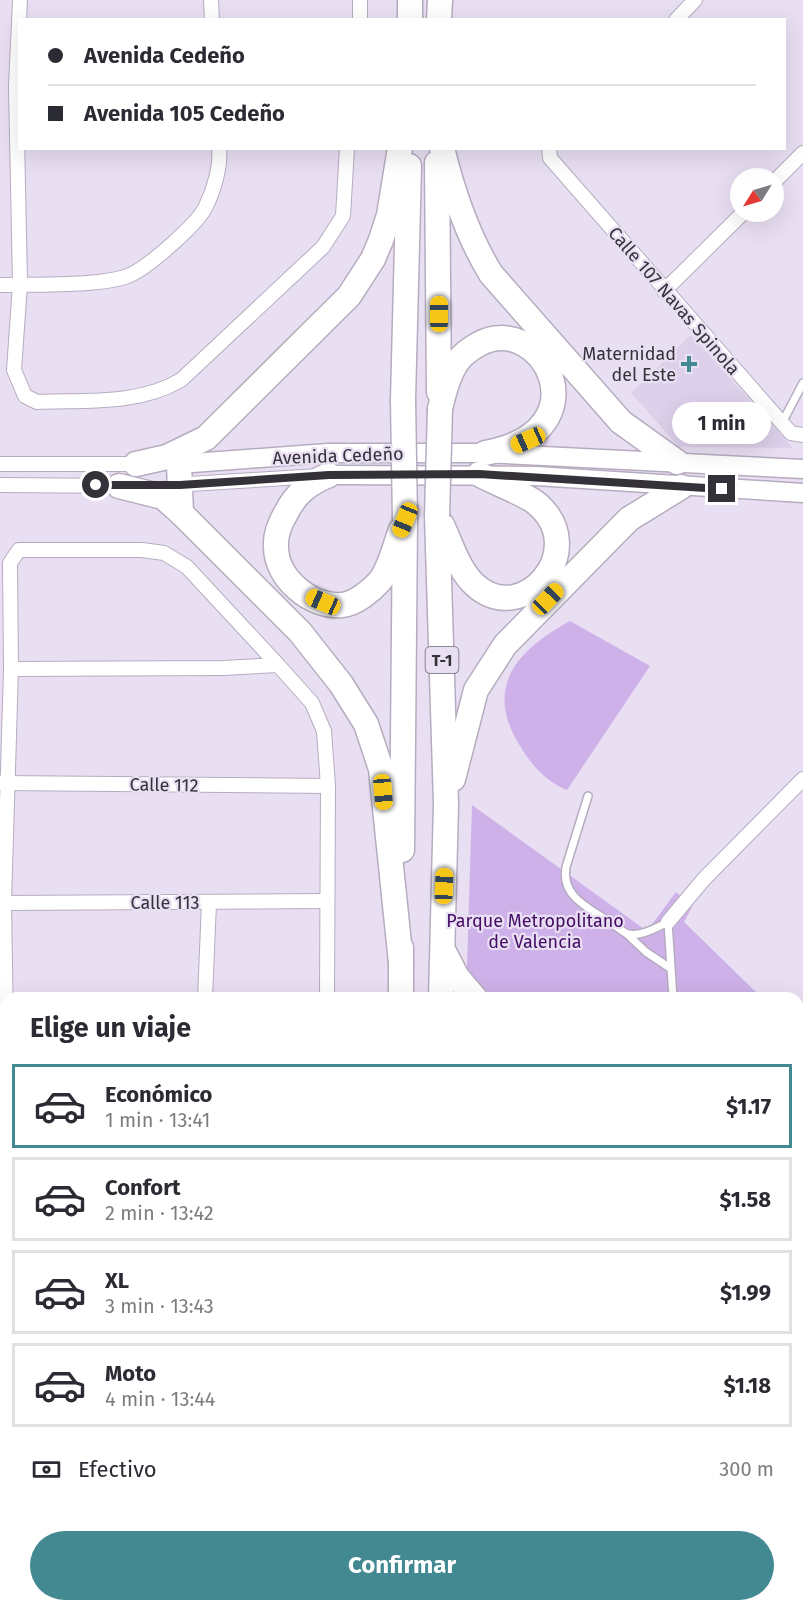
<!DOCTYPE html>
<html lang="es">
<head>
<meta charset="utf-8">
<style>
  body { margin:0; font-family:"Fira Sans",sans-serif; background:#f7f7f7; color:#2b2b33; height:100vh; display:flex; flex-direction:column; font-size:22px; white-space:nowrap }
  * { box-sizing:border-box; margin:0 }
  p { font-size:20px; color:#7c7c81 }
  .icon { flex:none; width:33px; height:33px; fill:none; stroke:currentColor; stroke-width:2; stroke-linecap:round; stroke-linejoin:round }
  .map { position:relative; flex:1; overflow:hidden }
  .panel { position:absolute; left:0px; top:992px; width:804px; height:620px; display:flex; flex-direction:column; background:#fff; border-radius:18px 18px 0 0; box-shadow:0 6px 24px #0002 }
  .panel>* { flex:none }
  .hud { position:absolute; left:18px; top:18px; width:768px; height:132px; border-radius:0px; box-shadow:0 6px 24px #0002; display:grid; align-content:center; height:132px; padding:0 30px; background:#fff }
  .needle { width:39px; rotate:233deg }
  .tools { position:absolute; left:730px; top:168px; display:grid; gap:12px }
  .tools a { display:grid; place-items:center; width:54px; height:54px; border-radius:50%; background:#fff; box-shadow:0 6px 24px #0002; font-size:30px }
  .end { position:absolute; width:27px; height:27px; margin:-14px; border:8px solid #353139; background:#fff; box-shadow:0 0 0 3px #fff }
  .from { border-radius:50% }
  .bubble { position:absolute; height:42px; border-radius:21px; background:#fff; box-shadow:0 6px 24px #0002; font-size:20px; font-weight:700; line-height:42px; text-align:center }
  .car { position:absolute; width:18px; height:36px; margin:-18px -9px; border-radius:8px; box-shadow:0 0 4px 2px #0007; background:linear-gradient(#f5c518 24%,#345 0 40%,#f5c518 0 76%,#345 0 86%,#f5c518 0) }
  .hud b { display:flex; align-items:center; gap:21px; height:57px; font-size:22px }
  .hud b+b { border-top:2px solid #e1e1e2 }
  .hud i { width:15px; height:15px; background:#2b2b33 }
  ul { padding:0; list-style:none }
  li { display:flex; align-items:center; gap:18px; height:84px; margin:0 12px 9px; padding:0 18px; border:3px solid #e1e1e2; border-radius:0px }
  li div { flex:1 }
  li b { display:block; font-size:22px }
  li em { font-style:normal; font-weight:700 }
  li.on { border-color:#428991 }
  li>.icon { width:54px; height:54px; stroke-width:1.5 }
  h2 { padding:0 30px; font-size:27px; line-height:72px }
  .pay { display:flex; align-items:center; gap:15px; height:66px; padding:0 30px; font-size:22px }
  .pay p { margin-inline-start:auto }
  .action { display:flex; gap:12px; margin-top:auto; padding:12px 30px }
  .action a { flex:1; height:69px; border-radius:36px; background:#428991; color:#fff; font-size:24px; font-weight:700; line-height:69px; text-align:center }
  .map>svg:first-child { display:block }
  .built { fill:#ddd0eb }
  .green { fill:#ceb1e9 }
  .lines { fill:none; stroke-linecap:round; stroke-linejoin:round }
  .river { stroke:#75c0fc; stroke-width:26 }
  .lane-casing { stroke:#b6acbf; stroke-width:10 }
  .street-casing { stroke:#b6acbf; stroke-width:16 }
  .secondary-casing { stroke:#b6acbf; stroke-width:21 }
  .highway-casing { stroke:#b6acbf; stroke-width:27 }
  .lane { stroke:#fff; stroke-width:7 }
  .street { stroke:#fff; stroke-width:14 }
  .secondary { stroke:#fff; stroke-width:18 }
  .highway { stroke:#fff; stroke-width:24 }
  .highway-bridge-casing { stroke:#b6acbf; stroke-width:27; stroke-linecap:butt }
  .highway-bridge { stroke:#fff; stroke-width:24 }
  .route { stroke:#353139; stroke-width:8 }
  .poi-dot { fill:#428991; stroke:#e9dff3; stroke-width:2 }
  .labels { text-anchor:middle; dominant-baseline:central; stroke-width:4.5; stroke-linejoin:round; paint-order:stroke }
  .shield { fill:#e9dff3; stroke:#6b6571; stroke-width:1.5 }
  .shield-label { font-size:16px; font-weight:bold; fill:#353139 }
  .street-label { font-size:18px; fill:#353139; stroke:#e9dff3 }
  .poi-label { font-size:18px; fill:#353139; stroke:#e9dff3; text-anchor:end }
  .park-label { font-size:18px; fill:#450c66; stroke:#e9dff3 }
</style>
</head>
<body>
<div class="map">
<svg width="803" height="1610" viewBox="0 0 803 1610">
  <rect width="100%" height="100%" fill="#e9dff3"/>
  <!-- built -->
  <polygon class="built" points="691,335 793,448 679,447 631,393"/>
  <!-- green -->
  <g class="green">
    <path d="M570,621L650,666L567,790C546,782 531,764 520,746C483,687 517,650 570,621Z"/>
    <polygon points="472,805 647,931 676,892 692,907 684,922 761,997 466,998"/>
    <polygon points="798,1019 803,1022 803,1487 798,1490"/>
    <polygon points="455,1605 668,1605 667,1610 455,1610"/>
  </g>
  <g class="lines">
    <!-- river -->
    <g class="river">
      <polyline points="798,1515 803,1513"/>
      <polyline points="673,1610 674,1605"/>
    </g>
    <!-- lane casing -->
    <g class="lane-casing">
      <g id="lane">
        <polyline points="782,423 803,383"/>
        <path d="M588,796L566,867C561,896 587,907 608,921C614,924 622,932 628,934C641,937 657,927 668,922L673,998"/>
        <polyline points="627,934 646,952 670,968"/>
      </g>
    </g>
    <!-- street casing -->
    <g class="street-casing">
      <g id="street">
        <path d="M20,0L16,87L20,284L14,370L25,396L37,402C84,400 139,405 181,380L323,247L343,216L347,148"/>
        <polyline points="211,0 212,20"/>
        <polyline points="360,0 360,20"/>
        <polyline points="676,20 695,0"/>
        <polyline points="549,148 550,158 782,423 791,433 803,435"/>
        <polyline points="774,182 803,153"/>
        <path d="M0,285C31,284 108,287 132,274C149,266 199,223 206,206C214,190 221,166 219,148"/>
        <polyline points="664,291 744,212"/>
        <polyline points="0,464 141,464"/>
        <polyline points="0,485 124,486"/>
        <polyline points="173,485 319,476"/>
        <polyline points="11,669 10,563 19,550 142,550 164,553 187,567 278,665"/>
        <polyline points="0,783 328,786"/>
        <polyline points="4,903 326,901"/>
        <polyline points="668,922 704,879 803,779"/>
        <polyline points="205,998 209,903"/>
        <polyline points="6,1023 4,903 11,669 223,668 278,665 312,703 324,731 328,786 327,998"/>
        <polyline points="0,1205 6,1209"/>
        <polyline points="0,1299 6,1302"/>
        <polyline points="0,1428 6,1430"/>
        <polyline points="0,1452 6,1441"/>
        <polyline points="0,1577 6,1579"/>
        <polyline points="195,1605 307,1605"/>
        <polyline points="321,1605 322,1610"/>
      </g>
    </g>
    <!-- secondary casing -->
    <g class="secondary-casing">
      <g id="secondary">
        <polyline points="179,464 328,453 485,453 803,469"/>
        <polyline points="329,475 536,476 803,493"/>
      </g>
    </g>
    <!-- highway casing -->
    <g class="highway-casing">
      <g id="highway">
        <polyline points="410,20 410,0"/>
        <polyline points="439,20 440,0"/>
        <path d="M442,148C453,193 467,235 491,274L621,422L677,462"/>
        <polyline points="437,163 439,392"/>
        <polyline points="403,400 409,166"/>
        <path d="M440,409C443,396 446,382 453,369C458,358 468,350 479,344C541,310 607,431 485,453"/>
        <polyline points="136,464 167,457 206,438 349,296 373,259 381,240 389,215 400,148"/>
        <polyline points="179,464 181,513"/>
        <path d="M329,475C309,483 296,493 286,513C280,523 275,535 276,547C276,578 311,608 342,605C355,604 371,591 380,581C390,568 395,545 401,530"/>
        <polyline points="119,486 163,497 181,513 300,632 341,684 366,724 381,769 401,963"/>
        <polyline points="437,516 446,804 441,998"/>
        <path d="M442,525C451,544 459,571 475,585C523,629 592,549 536,503C527,495 493,482 479,474"/>
        <polyline points="453,779 476,690 505,645 629,519 681,487"/>
        <polyline points="402,850 405,520"/>
        <polyline points="401,948 401,998"/>
        <polyline points="443,950 457,977 475,998"/>
        <polyline points="397,1610 397,1605"/>
        <polyline points="432,1610 432,1605"/>
      </g>
    </g>
    <!-- lane -->
    <use href="#lane" class="lane"/>
    <!-- street -->
    <use href="#street" class="street"/>
    <!-- secondary -->
    <use href="#secondary" class="secondary"/>
    <!-- highway -->
    <use href="#highway" class="highway"/>
    <!-- highway-bridge casing -->
    <g class="highway-bridge-casing">
      <g id="highway-bridge">
        <polyline points="403,400 405,520"/>
        <polyline points="437,516 440,409"/>
      </g>
    </g>
    <!-- highway-bridge -->
    <use href="#highway-bridge" class="highway-bridge"/>
  </g>
  <g class="lines">
    <!-- route -->
    <polyline class="route" points="96,485 180,485 329,475 479,474 722,489"/>
  </g>
  <!-- markers -->
  <path class="poi-dot" d="M686 355h6v6h6v6h-6v6h-6v-6h-6v-6h6z"/>
  <g class="labels">
    <!-- shield labels -->
    <rect class="shield" x="425.5" y="647" width="33" height="26" rx="4.5"/>
    <g class="shield-label">
      <text x="442" y="660">T-1</text>
    </g>
    <!-- street labels -->
    <g class="street-label">
      <text transform="translate(674 301) rotate(49)">Calle 107 Navas Spinola</text>
      <text transform="translate(338 456) rotate(-2)">Avenida Cedeño</text>
      <text transform="translate(164 785) rotate(1)">Calle 112</text>
      <text x="165" y="903">Calle 113</text>
    </g>
    <!-- poi labels -->
    <g class="poi-label">
      <text x="676" y="354">Maternidad<tspan x="676" dy="21">del Este</tspan></text>
    </g>
    <!-- park labels -->
    <g class="park-label">
      <text x="535" y="921">Parque Metropolitano<tspan x="535" dy="21">de Valencia</tspan></text>
    </g>
  </g>
</svg>
<div class="tools">
<a><svg class="needle" viewBox="-14 -14 28 28"><path d="M0-13l5 13h-10z" fill="#e53935"/><path d="M0 13l5-13h-10z" fill="#7c7c81"/></svg></a>
</div>
<i class="end from" style="left:96px;top:485px"></i>
<i class="end" style="left:722px;top:489px"></i>
<div class="bubble" style="left:672px;top:402px;width:99px">1 min</div>
<i class="car" style="left:439px;top:314px;rotate:0deg"></i>
<i class="car" style="left:528px;top:440px;rotate:246deg"></i>
<i class="car" style="left:405px;top:520px;rotate:202deg"></i>
<i class="car" style="left:548px;top:599px;rotate:44deg"></i>
<i class="car" style="left:323px;top:602px;rotate:294deg"></i>
<i class="car" style="left:383px;top:792px;rotate:175deg"></i>
<i class="car" style="left:444px;top:886px;rotate:2deg"></i>
<div class="hud">
<b><i class="from"></i>Avenida Cedeño</b>
<b><i></i>Avenida 105 Cedeño</b>
</div>
<section class="panel">
<h2>Elige un viaje</h2>
<ul>
<li class="on"><svg class="icon" aria-label="car" viewBox="0 0 24 24"><path d="M5 17H2v-5l4-1 3-4h7l3 4 3 1v5h-3M9 17h6M6 11h13"/><circle cx="7" cy="17" r="2"/><circle cx="17" cy="17" r="2"/></svg><div><b>Económico</b><p>1 min · 13:41</p></div><em>$1.17</em></li>
<li><svg class="icon" aria-label="car" viewBox="0 0 24 24"><path d="M5 17H2v-5l4-1 3-4h7l3 4 3 1v5h-3M9 17h6M6 11h13"/><circle cx="7" cy="17" r="2"/><circle cx="17" cy="17" r="2"/></svg><div><b>Confort</b><p>2 min · 13:42</p></div><em>$1.58</em></li>
<li><svg class="icon" aria-label="car" viewBox="0 0 24 24"><path d="M5 17H2v-5l4-1 3-4h7l3 4 3 1v5h-3M9 17h6M6 11h13"/><circle cx="7" cy="17" r="2"/><circle cx="17" cy="17" r="2"/></svg><div><b>XL</b><p>3 min · 13:43</p></div><em>$1.99</em></li>
<li><svg class="icon" aria-label="car" viewBox="0 0 24 24"><path d="M5 17H2v-5l4-1 3-4h7l3 4 3 1v5h-3M9 17h6M6 11h13"/><circle cx="7" cy="17" r="2"/><circle cx="17" cy="17" r="2"/></svg><div><b>Moto</b><p>4 min · 13:44</p></div><em>$1.18</em></li>
</ul>
<div class="pay"><svg class="icon" aria-label="cash" viewBox="0 0 24 24"><path d="M3 7h18v10H3z"/><circle cx="12" cy="12" r="2"/></svg>Efectivo<p>300 m</p></div>
<div class="action"><a>Confirmar</a></div>
</section>
</div>
</body>
</html>
